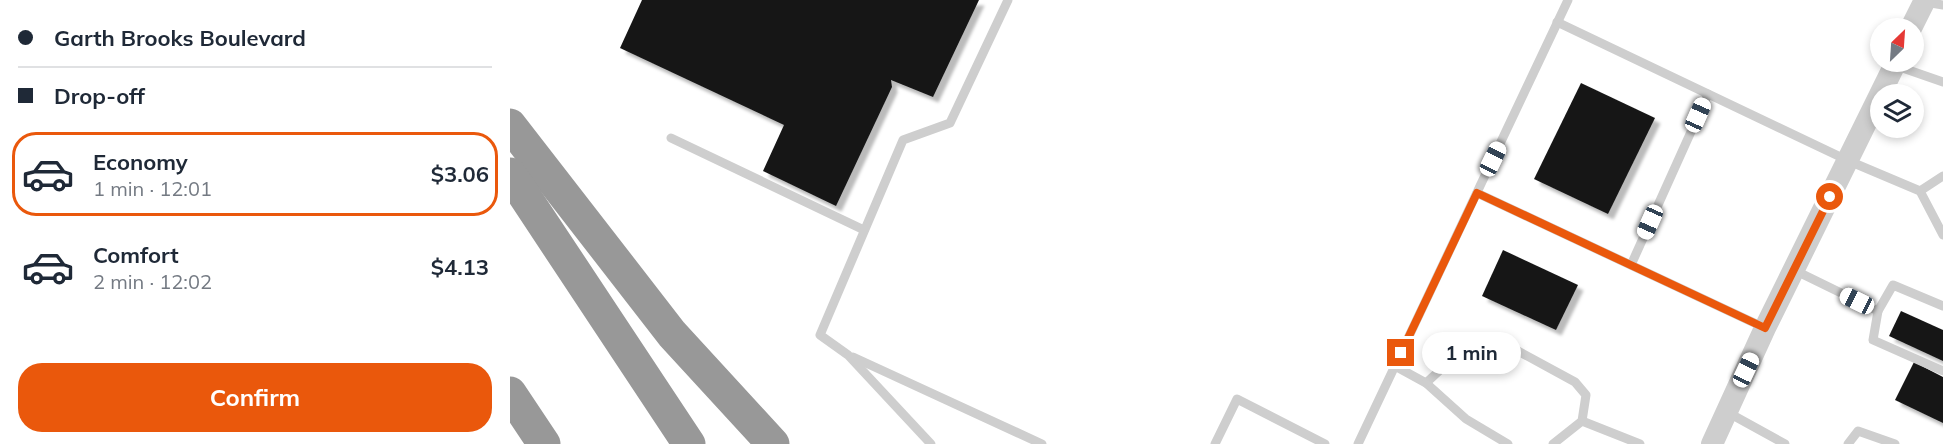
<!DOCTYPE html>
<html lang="en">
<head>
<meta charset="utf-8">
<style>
  body { margin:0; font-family:Mulish,sans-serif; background:#f2f2f3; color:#1f2937; height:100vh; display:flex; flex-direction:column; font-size:22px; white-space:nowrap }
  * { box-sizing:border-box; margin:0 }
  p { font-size:20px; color:#747a83 }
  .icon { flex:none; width:33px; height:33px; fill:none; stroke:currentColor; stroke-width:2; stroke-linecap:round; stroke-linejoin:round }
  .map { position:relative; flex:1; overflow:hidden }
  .drawer { display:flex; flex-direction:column; background:#fff; width:510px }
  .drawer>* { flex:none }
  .guide { display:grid; align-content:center; height:132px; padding:0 18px; background:#fff }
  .needle { width:39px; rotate:25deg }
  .tools { position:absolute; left:1360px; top:18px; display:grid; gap:12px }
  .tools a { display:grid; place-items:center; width:54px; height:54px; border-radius:50%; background:#fff; box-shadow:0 3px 9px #0003; font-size:30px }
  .end { position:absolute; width:27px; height:27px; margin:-14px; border:8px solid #ea580c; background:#fff; box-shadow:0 0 0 3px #fff }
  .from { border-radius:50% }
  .bubble { position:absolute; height:42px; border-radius:21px; background:#fff; box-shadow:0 3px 9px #0003; font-size:20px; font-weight:700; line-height:42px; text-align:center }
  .car { position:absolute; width:18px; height:36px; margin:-18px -9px; border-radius:8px; box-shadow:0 0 4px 2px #0007; background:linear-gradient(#fff 24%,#345 0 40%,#fff 0 76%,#345 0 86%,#fff 0) }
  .guide b { display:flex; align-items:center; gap:21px; height:57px; font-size:22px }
  .guide b+b { border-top:2px solid #e0e1e3 }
  .guide i { width:15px; height:15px; background:#1f2937 }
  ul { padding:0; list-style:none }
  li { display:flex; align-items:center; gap:18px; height:84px; margin:0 12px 9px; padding:0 6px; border:3px solid transparent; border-radius:24px }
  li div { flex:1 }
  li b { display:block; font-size:22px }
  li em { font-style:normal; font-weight:700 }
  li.on { border-color:#ea580c }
  li>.icon { width:54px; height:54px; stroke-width:1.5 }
  .primary-button { display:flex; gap:12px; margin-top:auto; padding:12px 18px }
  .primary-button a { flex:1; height:69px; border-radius:24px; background:#ea580c; color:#fff; font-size:24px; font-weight:700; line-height:69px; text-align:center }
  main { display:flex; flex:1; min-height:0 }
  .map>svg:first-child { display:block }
  .building { fill:#181818; filter:url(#shadow) }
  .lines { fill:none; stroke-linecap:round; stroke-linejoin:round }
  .service { stroke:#cecece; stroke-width:9 }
  .tertiary { stroke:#cecece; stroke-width:22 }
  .motorway { stroke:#989898; stroke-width:33 }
  .route { stroke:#ea580c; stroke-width:8 }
</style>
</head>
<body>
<main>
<section class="drawer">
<div class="guide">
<b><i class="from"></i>Garth Brooks Boulevard</b>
<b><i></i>Drop-off</b>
</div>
<ul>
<li class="on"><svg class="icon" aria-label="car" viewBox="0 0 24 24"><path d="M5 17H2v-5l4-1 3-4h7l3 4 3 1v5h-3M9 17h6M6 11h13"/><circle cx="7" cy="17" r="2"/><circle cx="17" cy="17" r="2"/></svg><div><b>Economy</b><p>1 min · 12:01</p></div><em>$3.06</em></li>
<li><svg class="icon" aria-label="car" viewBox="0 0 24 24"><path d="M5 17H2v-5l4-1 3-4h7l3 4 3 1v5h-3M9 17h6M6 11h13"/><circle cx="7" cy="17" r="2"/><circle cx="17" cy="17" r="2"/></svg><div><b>Comfort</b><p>2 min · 12:02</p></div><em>$4.13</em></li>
</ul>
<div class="primary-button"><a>Confirm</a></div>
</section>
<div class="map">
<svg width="1433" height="444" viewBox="0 0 1433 444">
  <defs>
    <filter id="shadow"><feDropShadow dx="5.5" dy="5.5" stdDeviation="1.5" flood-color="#0004"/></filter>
  </defs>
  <rect width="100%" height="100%" fill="#fff"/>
  <!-- building -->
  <g class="building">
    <polygon points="132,0 469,0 423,97 381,80 382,87 326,206 253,171 274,125 110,48"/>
    <polygon points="1071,83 1145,118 1098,214 1024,179"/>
    <polygon points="993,250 1068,285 1046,330 972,296"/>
    <polygon points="1391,311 1433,330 1433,361 1379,336"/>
    <polygon points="1404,362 1433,377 1433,423 1385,400"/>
  </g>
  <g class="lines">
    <!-- service -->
    <g class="service">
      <polyline points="1415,2 1433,5"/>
      <polyline points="1047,22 1339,161 1410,191 1433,235"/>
      <polyline points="1384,65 1433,82"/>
      <polyline points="161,138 354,230"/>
      <polyline points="1410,191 1433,176"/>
      <polyline points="967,193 1255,328"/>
      <polyline points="1121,265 1198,94"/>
      <polyline points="1284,270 1368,311 1363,340 1433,371"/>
      <polyline points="1368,311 1383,285 1433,306"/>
      <polyline points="343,357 532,444"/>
      <polyline points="885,366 916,383 956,419 998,444"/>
      <polyline points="916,383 942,359 997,345 1065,382 1076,395 1072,421 1043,444"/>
      <polyline points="1217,412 1275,444"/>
      <polyline points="1072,421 1130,444"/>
      <polyline points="421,444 338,355 310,335 393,140 440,123 498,0"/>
      <polyline points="705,444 727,399 815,444"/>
      <polyline points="848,444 1058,0"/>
      <polyline points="1338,444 1348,431 1385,444"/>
    </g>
    <!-- tertiary -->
    <g class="tertiary">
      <polyline points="1401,28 1415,0"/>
      <polyline points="1202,444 1255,328 1386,62"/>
    </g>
    <!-- motorway -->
    <g class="motorway">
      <polyline points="0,125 162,334 263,444"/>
      <polyline points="0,174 179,444"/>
      <polyline points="0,393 34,444"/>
    </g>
  </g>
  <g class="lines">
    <!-- route -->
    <polyline class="route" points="891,353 967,193 1255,328 1320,197"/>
  </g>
</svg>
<div class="tools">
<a><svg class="needle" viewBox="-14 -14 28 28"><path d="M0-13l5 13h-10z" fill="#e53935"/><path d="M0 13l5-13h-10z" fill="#747a83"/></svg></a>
<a><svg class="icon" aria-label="layers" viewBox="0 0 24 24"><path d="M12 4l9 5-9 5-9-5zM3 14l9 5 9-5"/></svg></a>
</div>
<i class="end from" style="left:1320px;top:197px"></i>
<i class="end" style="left:891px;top:353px"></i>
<div class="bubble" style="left:912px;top:332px;width:99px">1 min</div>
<i class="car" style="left:1188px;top:115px;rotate:24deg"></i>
<i class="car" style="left:983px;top:159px;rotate:26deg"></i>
<i class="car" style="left:1140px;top:222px;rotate:204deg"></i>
<i class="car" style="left:1347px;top:301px;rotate:296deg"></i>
<i class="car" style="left:1236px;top:370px;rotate:25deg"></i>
</div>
</main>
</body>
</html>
